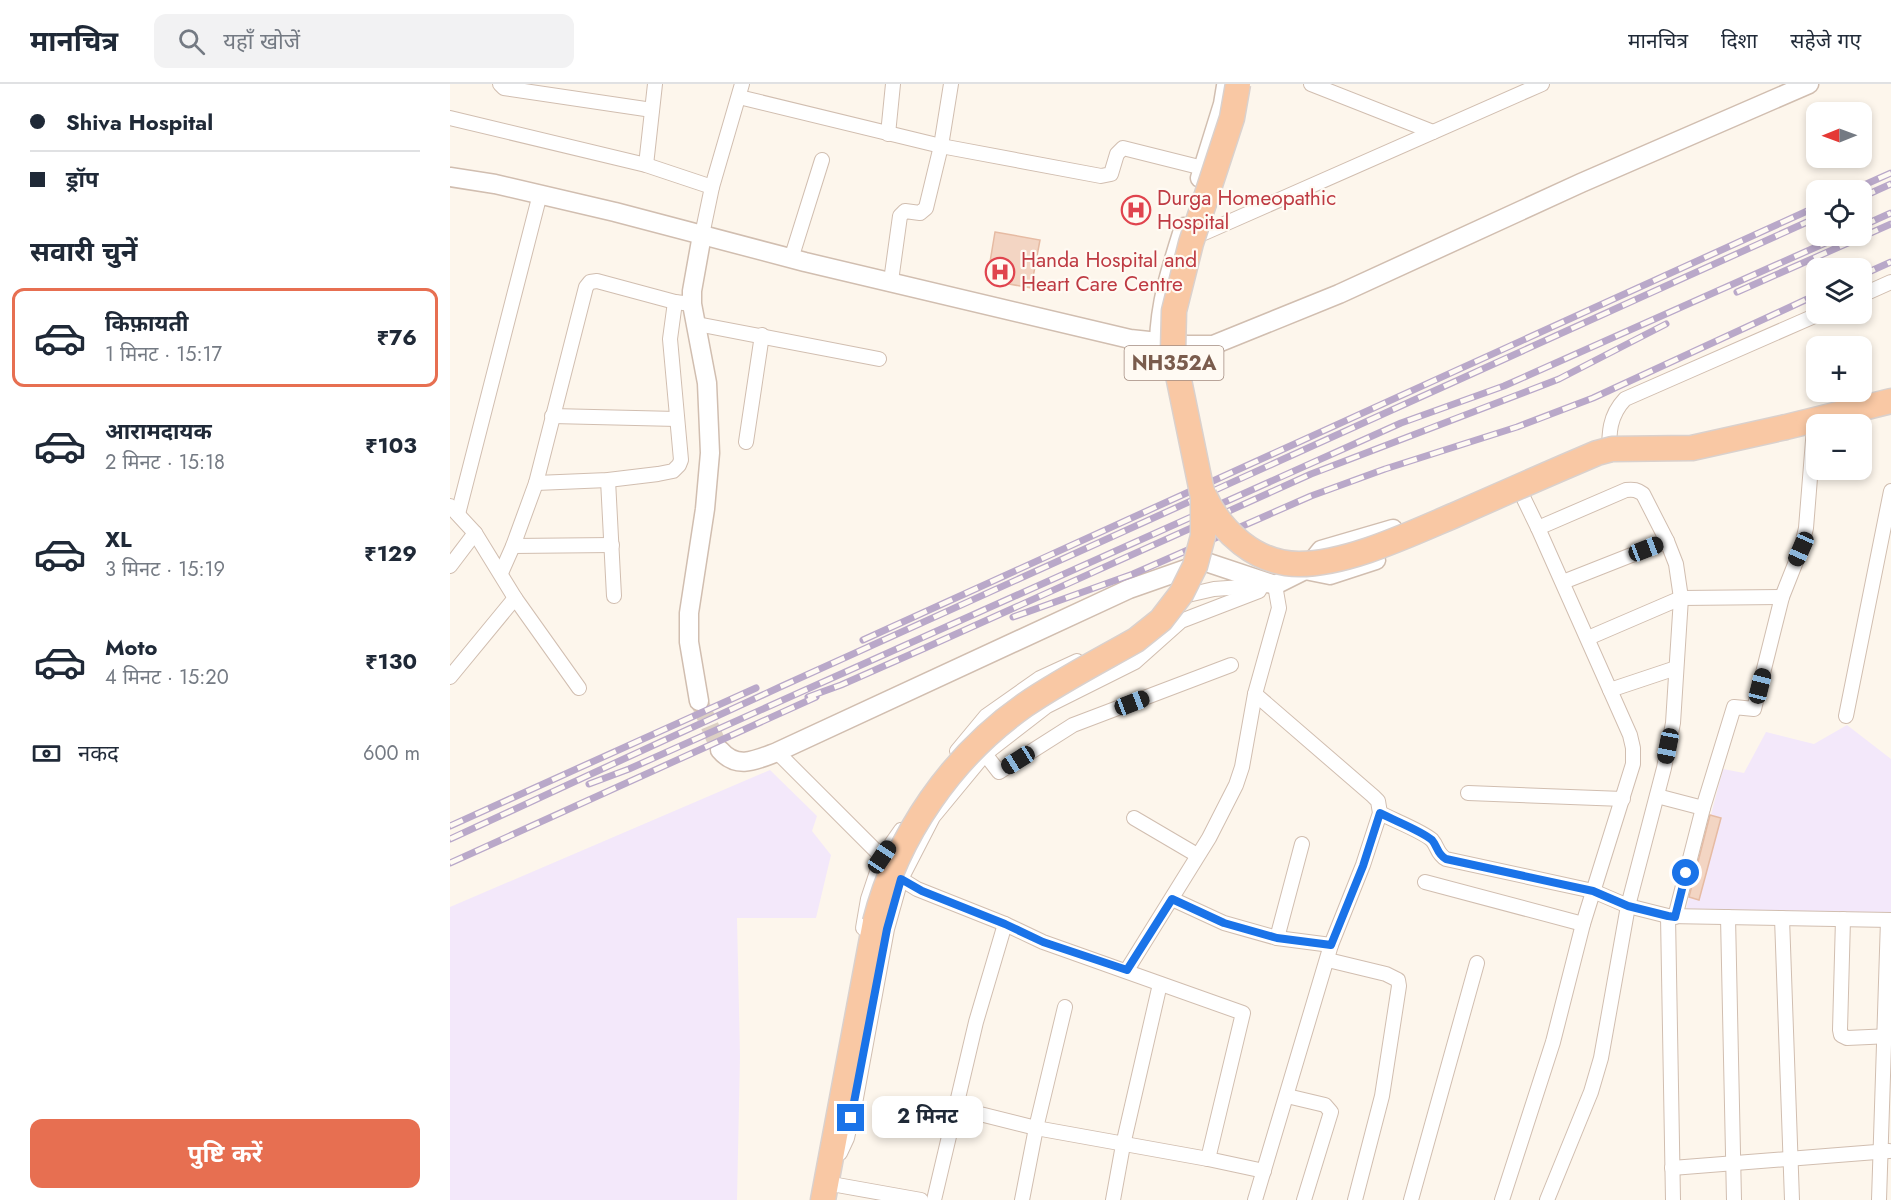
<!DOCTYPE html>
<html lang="hi">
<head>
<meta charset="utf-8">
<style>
  body { margin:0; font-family:Jost,"Noto Sans Devanagari",sans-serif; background:#f2f2f3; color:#1f2937; height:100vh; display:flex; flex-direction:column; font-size:22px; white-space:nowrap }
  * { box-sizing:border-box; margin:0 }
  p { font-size:20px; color:#747a83 }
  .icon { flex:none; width:33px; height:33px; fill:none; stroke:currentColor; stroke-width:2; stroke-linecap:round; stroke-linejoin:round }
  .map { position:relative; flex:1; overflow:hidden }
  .drawer { display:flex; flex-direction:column; background:#fff; width:450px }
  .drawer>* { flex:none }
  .banner { display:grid; align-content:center; height:132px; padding:0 30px; background:#fff }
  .needle { width:39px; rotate:269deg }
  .tools { position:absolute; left:1356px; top:18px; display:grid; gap:12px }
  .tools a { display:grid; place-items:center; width:66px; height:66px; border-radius:12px; background:#fff; box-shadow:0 3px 9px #0003; font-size:30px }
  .end { position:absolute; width:27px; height:27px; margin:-14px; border:8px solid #1a73e8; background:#fff; box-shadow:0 0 0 3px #fff }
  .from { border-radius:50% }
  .bubble { position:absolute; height:42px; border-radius:12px; background:#fff; box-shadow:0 3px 9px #0003; font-size:20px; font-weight:700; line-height:42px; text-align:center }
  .car { position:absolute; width:18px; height:36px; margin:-18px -9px; border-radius:8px; box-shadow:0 0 4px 2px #0007; background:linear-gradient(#222 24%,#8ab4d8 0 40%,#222 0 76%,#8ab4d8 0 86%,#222 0) }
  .banner b { display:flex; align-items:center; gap:21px; height:57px; font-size:22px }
  .banner b+b { border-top:2px solid #e0e1e3 }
  .banner i { width:15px; height:15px; background:#1f2937 }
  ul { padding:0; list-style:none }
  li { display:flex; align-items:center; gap:18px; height:99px; margin:0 12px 9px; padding:0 18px; border:3px solid transparent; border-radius:12px }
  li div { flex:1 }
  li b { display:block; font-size:22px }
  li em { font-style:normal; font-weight:700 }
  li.selected { border-color:#e76f51 }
  li>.icon { width:54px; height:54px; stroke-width:1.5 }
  h2 { padding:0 30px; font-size:27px; line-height:72px }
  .pay { display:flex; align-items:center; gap:15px; height:66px; padding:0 30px; font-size:22px }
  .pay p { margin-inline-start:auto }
  .action { display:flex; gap:12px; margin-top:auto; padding:12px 30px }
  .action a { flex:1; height:69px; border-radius:12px; background:#e76f51; color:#fff; font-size:24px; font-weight:700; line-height:69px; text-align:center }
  header { display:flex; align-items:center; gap:36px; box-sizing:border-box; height:84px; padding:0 30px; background:#fff; border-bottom:2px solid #e0e1e3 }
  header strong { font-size:28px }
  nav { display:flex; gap:33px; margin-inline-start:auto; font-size:21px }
  .search { width:420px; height:54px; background:#f2f2f3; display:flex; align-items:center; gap:15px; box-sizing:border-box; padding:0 21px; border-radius:12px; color:#747a83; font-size:22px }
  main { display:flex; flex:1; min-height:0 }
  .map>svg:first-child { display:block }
  .education { fill:#f3e8fa }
  .building { fill:#f3d5c3; stroke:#e6bba3; stroke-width:1.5 }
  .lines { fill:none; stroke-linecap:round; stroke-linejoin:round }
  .tertiary-tunnel { stroke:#dcd0c4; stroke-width:18; stroke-dasharray:18 9; stroke-linecap:butt }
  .minor-casing { stroke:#d1beb0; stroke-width:16 }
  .tertiary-casing { stroke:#d1beb0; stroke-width:21 }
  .trunk-casing { stroke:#dad1cd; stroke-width:27 }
  .minor { stroke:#fff; stroke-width:14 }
  .tertiary { stroke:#fff; stroke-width:18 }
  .trunk { stroke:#f9c8a4; stroke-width:24 }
  .rail-casing { stroke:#b9a8c9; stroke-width:7 }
  .rail { stroke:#fffaf3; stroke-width:4.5; stroke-dasharray:14; stroke-linecap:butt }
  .trunk-bridge-casing { stroke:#dad1cd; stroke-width:27; stroke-linecap:butt }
  .trunk-bridge { stroke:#f9c8a4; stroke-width:24 }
  .route { stroke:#1a73e8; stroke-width:8 }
  .labels { text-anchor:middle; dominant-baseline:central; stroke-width:4.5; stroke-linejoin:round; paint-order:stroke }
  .shield { fill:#fffaf3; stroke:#a28b7f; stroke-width:1.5 }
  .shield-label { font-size:20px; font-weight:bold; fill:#7a5c4d }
  .health-label { font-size:21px; fill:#be3a42; stroke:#fffaf3; text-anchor:start }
</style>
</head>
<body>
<header>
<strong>मानचित्र</strong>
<div class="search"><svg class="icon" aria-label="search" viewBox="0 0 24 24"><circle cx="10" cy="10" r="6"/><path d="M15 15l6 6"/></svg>यहाँ खोजें</div>
<nav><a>मानचित्र</a><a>दिशा</a><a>सहेजे गए</a></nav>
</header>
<main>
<section class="drawer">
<div class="banner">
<b><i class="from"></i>Shiva Hospital</b>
<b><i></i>ड्रॉप</b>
</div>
<h2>सवारी चुनें</h2>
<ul>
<li class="selected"><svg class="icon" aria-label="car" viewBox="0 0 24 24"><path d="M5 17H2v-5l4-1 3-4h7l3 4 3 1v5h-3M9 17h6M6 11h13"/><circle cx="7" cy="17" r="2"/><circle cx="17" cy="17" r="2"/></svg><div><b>किफ़ायती</b><p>1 मिनट · 15:17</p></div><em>₹76</em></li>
<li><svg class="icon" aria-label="car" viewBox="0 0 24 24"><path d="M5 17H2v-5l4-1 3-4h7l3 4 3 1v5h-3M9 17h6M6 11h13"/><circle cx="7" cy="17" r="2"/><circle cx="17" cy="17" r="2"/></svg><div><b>आरामदायक</b><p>2 मिनट · 15:18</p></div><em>₹103</em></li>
<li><svg class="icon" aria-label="car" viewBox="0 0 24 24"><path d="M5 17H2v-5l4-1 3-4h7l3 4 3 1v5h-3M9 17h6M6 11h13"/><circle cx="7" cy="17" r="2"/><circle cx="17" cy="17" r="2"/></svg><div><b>XL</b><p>3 मिनट · 15:19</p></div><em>₹129</em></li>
<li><svg class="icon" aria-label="car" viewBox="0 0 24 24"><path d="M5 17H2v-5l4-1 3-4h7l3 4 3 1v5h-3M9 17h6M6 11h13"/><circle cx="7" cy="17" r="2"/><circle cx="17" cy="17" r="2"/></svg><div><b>Moto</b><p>4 मिनट · 15:20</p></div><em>₹130</em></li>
</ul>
<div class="pay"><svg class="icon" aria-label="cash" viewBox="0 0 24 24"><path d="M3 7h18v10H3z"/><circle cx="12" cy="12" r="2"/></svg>नकद<p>600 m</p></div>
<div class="action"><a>पुष्टि करें</a></div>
</section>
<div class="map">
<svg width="1441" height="1116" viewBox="0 0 1441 1116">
  <rect width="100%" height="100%" fill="#fdf6ec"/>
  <!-- education -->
  <g class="education">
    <polygon points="1397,641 1441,675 1441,830 1235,829 1273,685 1294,689 1316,648 1364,660"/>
    <polygon points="320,686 367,732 362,747 381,771 366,834 287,834 290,972 287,1116 0,1116 0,823"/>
  </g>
  <!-- building -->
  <g class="building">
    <polygon points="545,148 590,156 581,204 537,196"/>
    <polygon points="1260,731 1271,734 1249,816 1239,813"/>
  </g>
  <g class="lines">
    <!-- tertiary-tunnel -->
    <polyline class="tertiary-tunnel" points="249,617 270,666"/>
    <!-- minor casing -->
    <g class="minor-casing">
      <g id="minor">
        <polyline points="50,0 54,4 202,26"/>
        <polyline points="861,0 983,48"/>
        <polyline points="289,13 491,62 651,92 661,90 667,70 673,64 753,84"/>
        <polyline points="0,34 196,81 262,103"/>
        <polyline points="438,50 443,0"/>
        <polyline points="196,81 205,0"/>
        <polyline points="754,149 1092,0"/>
        <polyline points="252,151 262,103 292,0"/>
        <polyline points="341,175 372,76"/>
        <polyline points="441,197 450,132 455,127 470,129 476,124 491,62 501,0"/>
        <polyline points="1412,211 1441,198"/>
        <polyline points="247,240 429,275"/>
        <polyline points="102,332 227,335"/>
        <polyline points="296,358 312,251"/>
        <path d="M1159,371C1159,349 1159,332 1175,315L1369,230"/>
        <polyline points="158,396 164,512"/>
        <polyline points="86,399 158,396 208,390 223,387 229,381 231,376 220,255 225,218"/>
        <polyline points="0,422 25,449 65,514 129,604"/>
        <polyline points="8,430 90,110"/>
        <path d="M1088,444L1176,406C1184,405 1187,406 1193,410L1217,457L1226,480L1231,514L1223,639L1214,684L1178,822L1151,974L1141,1008L1097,1116"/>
        <polyline points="63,462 162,461"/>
        <polyline points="0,482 25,449"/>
        <polyline points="51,489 63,462 86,399 136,203 140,198 147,197 225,218 242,220"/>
        <polyline points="1113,498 1217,457"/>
        <polyline points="729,513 764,505 820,501"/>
        <polyline points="1138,554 1231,514 1332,513"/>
        <polyline points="0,593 65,514"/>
        <polyline points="1160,606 1226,584"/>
        <polyline points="1396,632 1441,407"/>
        <polyline points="507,667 536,632 590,594 627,577"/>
        <polyline points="327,668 432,773"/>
        <polyline points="535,670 549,688 623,641 781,581"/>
        <polyline points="1018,709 1173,715"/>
        <polyline points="1207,712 1253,724"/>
        <path d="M930,729C943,736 972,747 982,756C988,763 987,770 996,775L1143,807L1178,822L1218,832L1441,836"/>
        <polyline points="684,734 747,771"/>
        <polyline points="451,795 467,805 555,840 593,858 793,929 758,1075"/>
        <polyline points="975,798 1133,840"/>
        <polyline points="722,815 774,839 827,854 881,861"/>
        <polyline points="1218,832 1223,1116"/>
        <polyline points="1225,833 1253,724 1284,623 1304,625 1332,513 1351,465 1356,444 1364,344"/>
        <polyline points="1278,833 1284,1116"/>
        <polyline points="1332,834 1342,1116"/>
        <polyline points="1393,835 1390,946 1391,951 1397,954 1441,952"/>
        <polyline points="413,844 418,815 432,773 451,746"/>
        <polyline points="827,854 852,760"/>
        <polyline points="878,876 936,890 948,896 949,902 932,1012 905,1116"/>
        <polyline points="677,886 759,754 786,701 792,683 805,610 829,524 825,501"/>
        <polyline points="837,1012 875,1021 881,1028 854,1116"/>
        <polyline points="506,1024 586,1044 758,1075 814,1087"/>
        <polyline points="390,1069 397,1054 406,1014 437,845 451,795 483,733 535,670 597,622 685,578 731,537 809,507"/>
        <polyline points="1222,1084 1439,1067"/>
        <polyline points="376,1099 471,1116"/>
        <polyline points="484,1116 526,938 555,840"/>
        <polyline points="572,1116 586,1044 615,923"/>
        <polyline points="663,1116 673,1061 710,900"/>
        <polyline points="805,1116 881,861 913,781 930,729 928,717 923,712 805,610"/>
        <polyline points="961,1116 1027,879"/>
        <polyline points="1052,1116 1103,958 1133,840 1183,680 1183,664 1180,651 1088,444 1073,413"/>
        <polyline points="1429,1116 1438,836"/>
      </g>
    </g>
    <!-- tertiary casing -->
    <g class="tertiary-casing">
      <g id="tertiary">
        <polyline points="0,93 45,100 165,128 355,178 680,255 737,261 763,261 889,210 1131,99 1359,0"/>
        <polyline points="750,94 773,20 776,2"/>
        <path d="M709,258C710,217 722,181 734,143"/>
        <polyline points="855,486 880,491 926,476"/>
        <polyline points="249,617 239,558 239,529 255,425 260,369 257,299 242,220 242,207 252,151"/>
        <path d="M270,666C287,686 306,676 327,668L679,505L756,478L825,501L855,486L871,466L943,445"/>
      </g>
    </g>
    <!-- trunk casing -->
    <g class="trunk-casing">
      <g id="trunk">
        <polyline points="1336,343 1441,317"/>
        <polyline points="373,1116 425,838"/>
      </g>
    </g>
    <!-- minor -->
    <use href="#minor" class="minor"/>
    <!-- tertiary -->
    <use href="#tertiary" class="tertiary"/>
    <!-- trunk -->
    <use href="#trunk" class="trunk"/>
    <!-- rail casing -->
    <g class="rail-casing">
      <g id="rail">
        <polyline points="1403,106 1441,89"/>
        <polyline points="1412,113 1441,100"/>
        <polyline points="1412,142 1441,129"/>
        <polyline points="1412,191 1441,178"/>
        <polyline points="1287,208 1441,140"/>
        <polyline points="563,533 683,490 861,412 935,385 1067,343 1143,314 1366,211"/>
        <polyline points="413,556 1366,123"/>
        <polyline points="358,613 391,601 475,564 861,390 1109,295 1216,240"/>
        <polyline points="139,700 179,685 911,357 951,339 1054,302 1391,152"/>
        <polyline points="0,742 306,604"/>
        <polyline points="0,755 330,603 1366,134"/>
        <polyline points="0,779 366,613"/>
      </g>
    </g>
    <!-- rail -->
    <use href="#rail" class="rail"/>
    <!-- trunk-bridge casing -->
    <g class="trunk-bridge-casing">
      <g id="trunk-bridge">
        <path d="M754,411C771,448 806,480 849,480C898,480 960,450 1005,431C1052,410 1100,389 1147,369L1162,365L1242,364L1336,343"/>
        <path d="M425,838C447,751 502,672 575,621C610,597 649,577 686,556L711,536L731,510L745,482L753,452V413L723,267L724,227L741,159L782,34L788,0"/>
      </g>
    </g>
    <!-- trunk-bridge -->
    <use href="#trunk-bridge" class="trunk-bridge"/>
  </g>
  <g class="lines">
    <!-- route -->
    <path class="route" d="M401,1034L437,845L451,795L472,807L555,840L593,858L677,886L722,815L774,839L827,854L881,861L913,782L930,729C943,736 972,747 982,756C988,763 987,770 996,775L1143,807L1178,822L1218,832L1225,833L1236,789"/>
  </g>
  <!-- icons -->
  <defs>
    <g id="hospital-ring" transform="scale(1.5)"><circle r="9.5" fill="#fffaf3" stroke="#e0444e" stroke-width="1.5"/><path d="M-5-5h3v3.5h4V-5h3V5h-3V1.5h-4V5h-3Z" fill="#e0444e"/></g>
  </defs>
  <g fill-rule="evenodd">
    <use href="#hospital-ring" x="686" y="126"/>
    <use href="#hospital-ring" x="550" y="188"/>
  </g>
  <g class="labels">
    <!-- shield labels -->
    <rect class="shield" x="674.5" y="262" width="99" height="34" rx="4.5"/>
    <g class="shield-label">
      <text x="724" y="279">NH352A</text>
    </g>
    <!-- health labels -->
    <g class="health-label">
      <text x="707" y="114">Durga Homeopathic<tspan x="707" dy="24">Hospital</tspan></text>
      <text x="571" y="176">Handa Hospital and<tspan x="571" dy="24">Heart Care Centre</tspan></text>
    </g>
  </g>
</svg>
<div class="tools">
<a><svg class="needle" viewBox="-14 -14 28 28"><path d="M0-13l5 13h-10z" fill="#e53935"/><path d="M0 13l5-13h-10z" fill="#747a83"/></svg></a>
<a><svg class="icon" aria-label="locate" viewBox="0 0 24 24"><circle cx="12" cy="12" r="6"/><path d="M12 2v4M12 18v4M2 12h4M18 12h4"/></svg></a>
<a><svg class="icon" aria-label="layers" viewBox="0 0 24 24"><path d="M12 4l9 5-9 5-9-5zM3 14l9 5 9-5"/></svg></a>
<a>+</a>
<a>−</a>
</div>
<i class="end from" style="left:1236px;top:789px"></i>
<i class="end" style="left:401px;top:1034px"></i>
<div class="bubble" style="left:422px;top:1012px;width:111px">2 मिनट</div>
<i class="car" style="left:1196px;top:465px;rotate:69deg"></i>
<i class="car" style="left:1351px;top:465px;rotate:204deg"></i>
<i class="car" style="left:1310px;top:602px;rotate:14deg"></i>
<i class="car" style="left:682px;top:619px;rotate:69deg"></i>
<i class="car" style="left:1218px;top:662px;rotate:191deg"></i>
<i class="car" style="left:568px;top:676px;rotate:238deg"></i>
<i class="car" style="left:432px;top:773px;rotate:34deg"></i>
</div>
</main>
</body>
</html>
